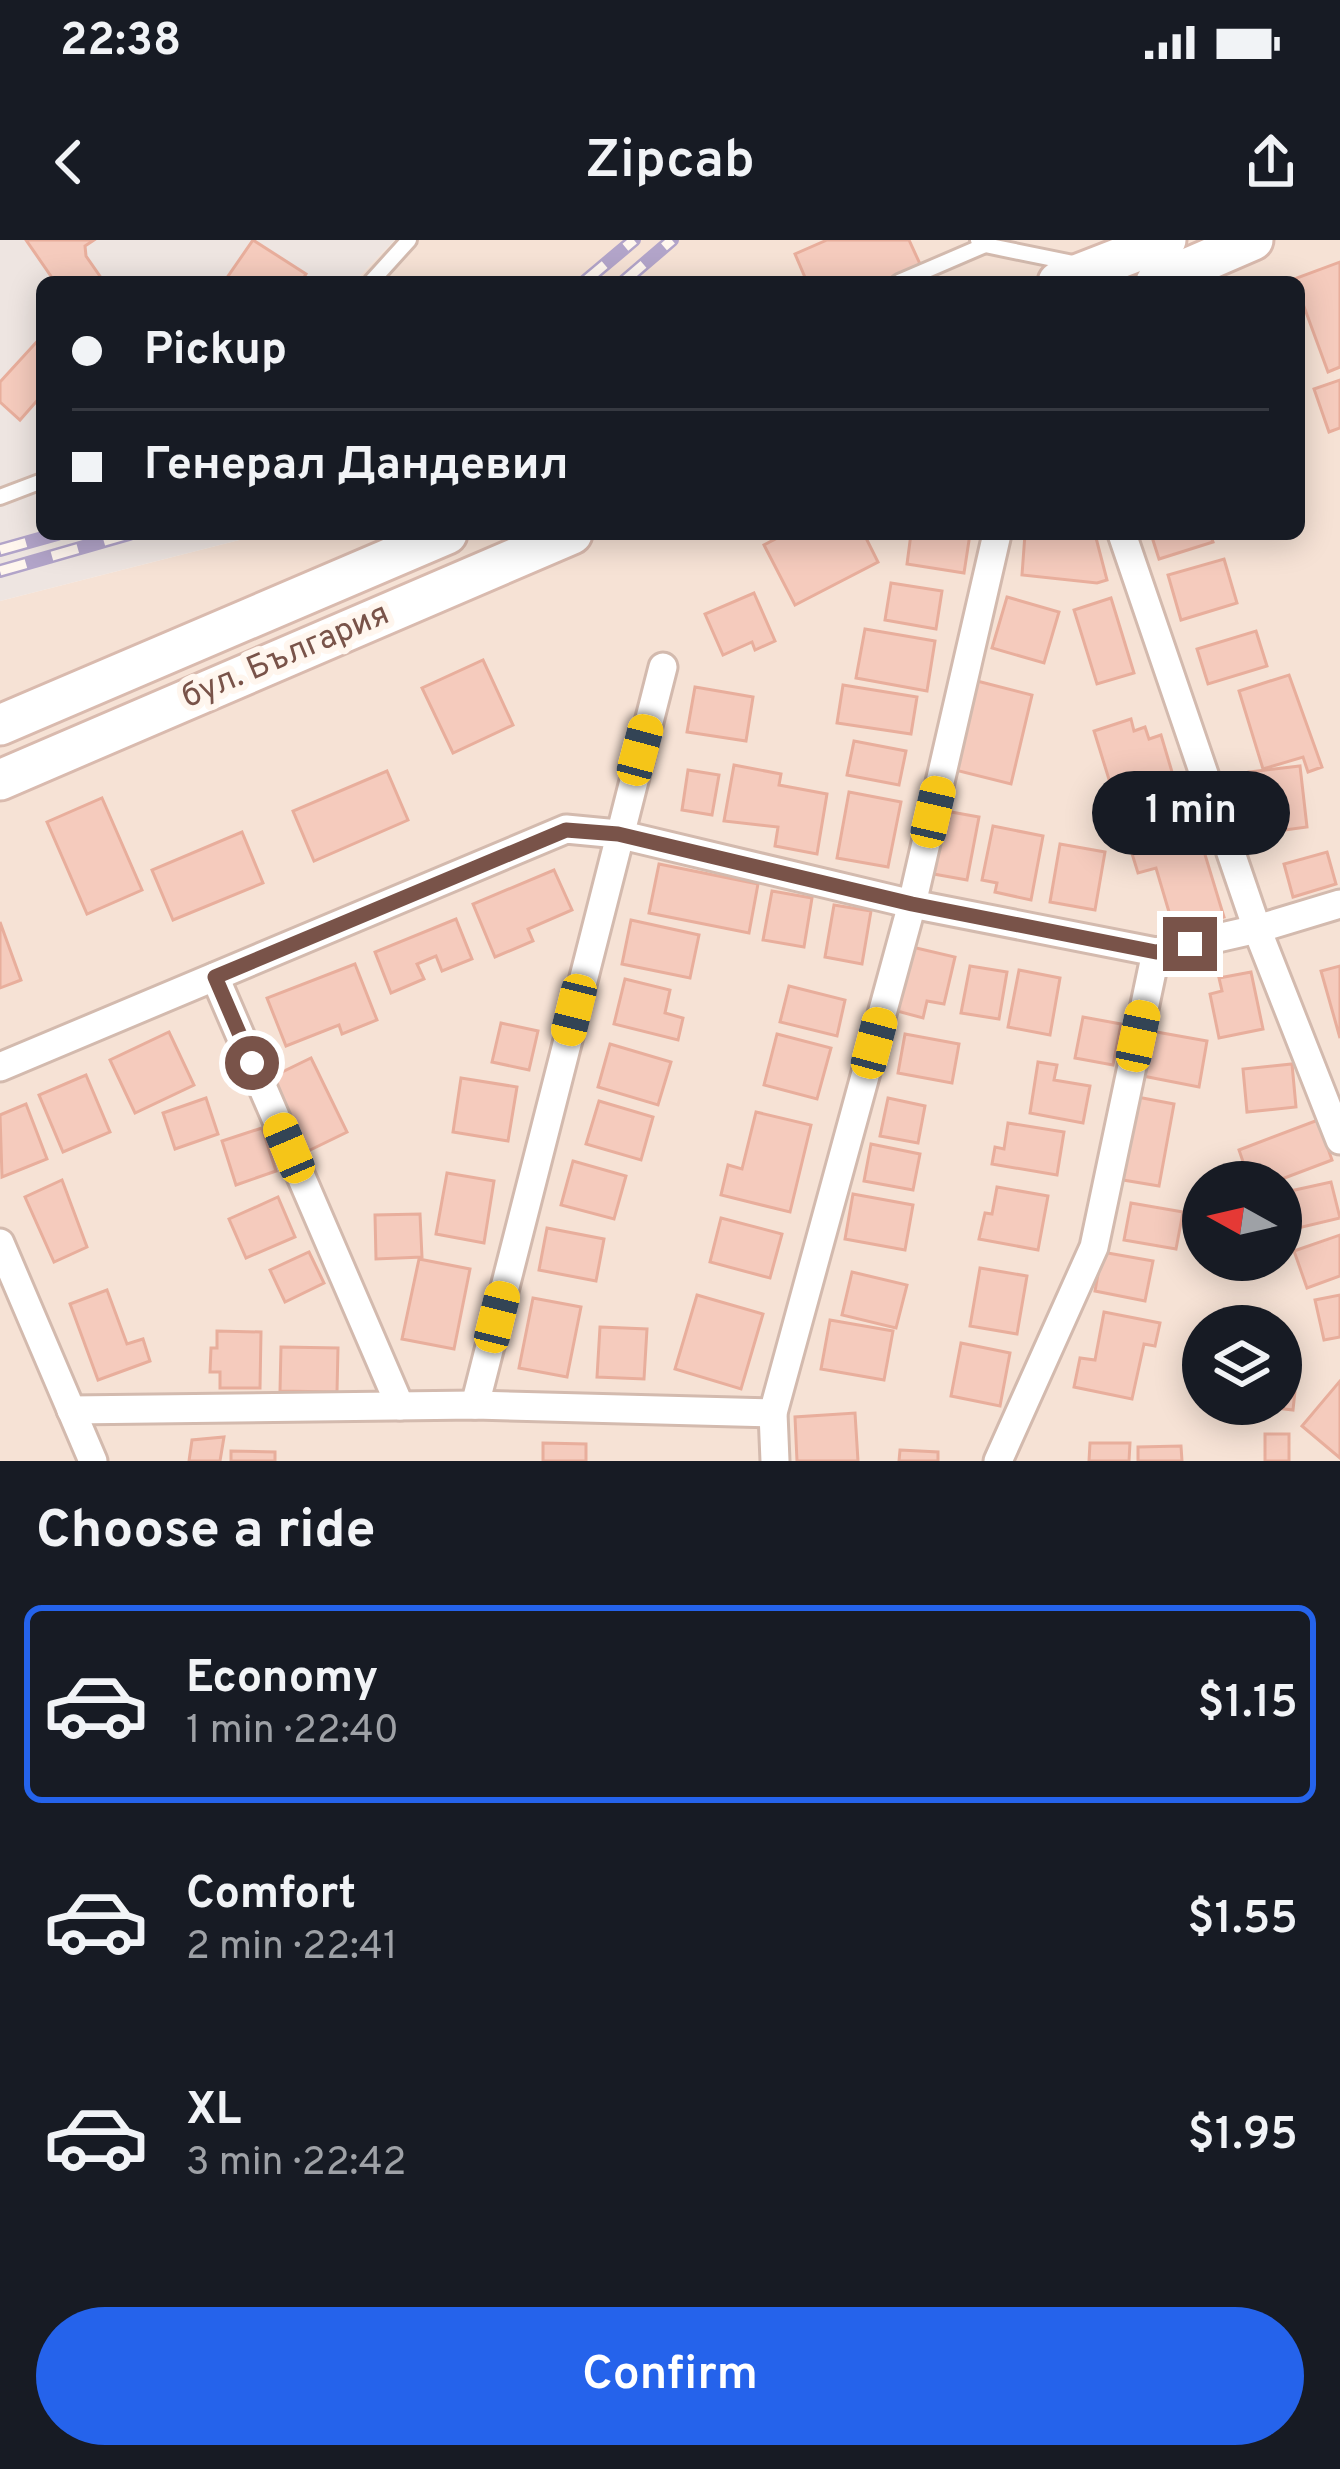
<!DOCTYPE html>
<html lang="en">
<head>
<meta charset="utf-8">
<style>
  body { margin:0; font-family:Overpass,sans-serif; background:#242831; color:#f1f3f6; height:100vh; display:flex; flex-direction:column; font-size:45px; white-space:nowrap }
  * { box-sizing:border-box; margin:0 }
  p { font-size:39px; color:#9ea1a6 }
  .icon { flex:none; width:66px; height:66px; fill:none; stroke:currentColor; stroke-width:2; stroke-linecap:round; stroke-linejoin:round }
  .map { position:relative; height:1221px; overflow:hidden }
  .panel { display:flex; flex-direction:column; background:#171b24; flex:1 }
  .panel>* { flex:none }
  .top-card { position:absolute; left:36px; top:36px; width:1269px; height:264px; border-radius:18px; box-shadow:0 6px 30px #0003; display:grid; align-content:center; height:264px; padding:0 36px; background:#171b24 }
  .needle { width:78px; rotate:278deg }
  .buttons { position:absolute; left:1182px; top:921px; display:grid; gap:24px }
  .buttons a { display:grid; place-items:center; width:120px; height:120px; border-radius:50%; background:#171b24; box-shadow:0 6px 30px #0003; font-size:60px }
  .end { position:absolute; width:54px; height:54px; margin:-27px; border:15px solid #795349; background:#fff; box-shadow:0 0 0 6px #fff }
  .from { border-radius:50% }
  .bubble { position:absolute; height:84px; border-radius:42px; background:#171b24; box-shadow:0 6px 30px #0003; font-size:39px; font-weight:600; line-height:84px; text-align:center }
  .car { position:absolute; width:36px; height:72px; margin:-36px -18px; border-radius:15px; box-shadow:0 0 9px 3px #0007; background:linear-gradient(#f5c518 24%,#345 0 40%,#f5c518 0 76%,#345 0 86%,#f5c518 0) }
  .top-card b { display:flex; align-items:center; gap:42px; height:114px; font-size:45px }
  .top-card b+b { border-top:3px solid #363941 }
  .top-card i { width:30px; height:30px; background:#f1f3f6 }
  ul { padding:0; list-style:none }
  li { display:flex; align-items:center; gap:36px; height:198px; margin:0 24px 18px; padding:0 12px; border:6px solid transparent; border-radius:18px }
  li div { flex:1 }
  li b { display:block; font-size:45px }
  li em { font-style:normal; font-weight:600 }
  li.current { border-color:#2563eb }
  li>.icon { width:108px; height:108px; stroke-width:1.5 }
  h2 { padding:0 36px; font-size:54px; line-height:144px }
  .button { display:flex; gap:24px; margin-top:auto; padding:24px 36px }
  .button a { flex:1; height:138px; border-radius:72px; background:#2563eb; color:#fff; font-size:48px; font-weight:600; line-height:138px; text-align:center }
  .status { display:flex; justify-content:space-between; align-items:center; height:84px; padding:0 60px; background:#171b24; direction:ltr }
  .status svg { height:33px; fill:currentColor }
  header { display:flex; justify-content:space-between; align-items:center; height:156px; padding:0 36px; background:#171b24; font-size:54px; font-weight:600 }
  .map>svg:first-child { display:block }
  .residential { fill:#f6e2d5; fill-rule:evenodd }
  .industrial { fill:#eee5e1 }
  .building { fill:#f5cbbd; stroke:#e8ae9c; stroke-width:3 }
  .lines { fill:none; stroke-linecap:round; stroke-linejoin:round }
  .lane-casing { stroke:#d3baae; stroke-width:20 }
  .street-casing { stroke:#d3baae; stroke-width:33 }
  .secondary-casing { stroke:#d9baae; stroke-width:45 }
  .lane { stroke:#fff; stroke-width:14 }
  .street { stroke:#fff; stroke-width:27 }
  .secondary { stroke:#fff; stroke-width:39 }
  .rail-casing { stroke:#b2a4c9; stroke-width:14 }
  .rail { stroke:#fff6ee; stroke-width:9; stroke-dasharray:27; stroke-linecap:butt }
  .route { stroke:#795349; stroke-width:15 }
  .labels { text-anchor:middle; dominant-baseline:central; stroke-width:12; stroke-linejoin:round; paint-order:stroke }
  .street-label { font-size:33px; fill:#795349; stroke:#fff6ee }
</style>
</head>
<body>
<div class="status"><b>22:38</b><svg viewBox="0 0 49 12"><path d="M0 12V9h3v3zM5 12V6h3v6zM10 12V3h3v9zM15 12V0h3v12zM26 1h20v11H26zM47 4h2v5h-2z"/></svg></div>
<header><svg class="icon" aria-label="back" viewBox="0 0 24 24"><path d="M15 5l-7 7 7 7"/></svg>Zipcab<svg class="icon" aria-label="share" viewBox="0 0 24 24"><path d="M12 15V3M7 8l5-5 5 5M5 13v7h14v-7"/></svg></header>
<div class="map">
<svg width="1340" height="1221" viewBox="0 0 1340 1221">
  <rect width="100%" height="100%" fill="#fef1e7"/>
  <!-- residential -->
  <path class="residential" d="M395,0H1340V1221H0V361L263,294H1299V42H354ZM1203,942H1281V1020H1203ZM1203,1086H1281V1164H1203Z"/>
  <!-- industrial -->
  <polygon class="industrial" points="0,0 395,0 354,42 42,42 42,294 263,294 0,361"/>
  <!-- building -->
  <g class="building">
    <polygon points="26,0 94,0 85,6 86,16 104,42 55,42"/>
    <polygon points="253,0 306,34 301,42 224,42"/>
    <polygon points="827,0 909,0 920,24 881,42 807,42 795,14"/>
    <polygon points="1340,22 1340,127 1328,132 1299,53 1299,42 1294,39"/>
    <polygon points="42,96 42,155 20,180 0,162 0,142"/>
    <polygon points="1340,140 1340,188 1329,192 1314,149"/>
    <polygon points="785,294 864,294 878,322 795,365 764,305"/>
    <polygon points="911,294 970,294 964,333 907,324"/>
    <polygon points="1025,294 1095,294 1107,340 1097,343 1022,335"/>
    <polygon points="1151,294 1210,294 1213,302 1159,319"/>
    <polygon points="1224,319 1237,363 1181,380 1168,335"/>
    <polygon points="891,343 942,351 936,389 885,380"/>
    <polygon points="754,353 775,401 755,410 752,402 723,415 705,374"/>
    <polygon points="1007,357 1059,372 1044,423 992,408"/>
    <polygon points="1111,358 1134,433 1097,444 1074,370"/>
    <polygon points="865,389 935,401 927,451 856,438"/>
    <polygon points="1256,391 1267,426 1208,444 1197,409"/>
    <polygon points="483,420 513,485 453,513 422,448"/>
    <polygon points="1289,435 1322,527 1308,532 1303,517 1263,529 1239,451"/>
    <polygon points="977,441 1032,455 1011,544 955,530"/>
    <polygon points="843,445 917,457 911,494 837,483"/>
    <polygon points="695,447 753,457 746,501 687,492"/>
    <polygon points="1131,479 1134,491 1145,487 1149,499 1161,495 1175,542 1182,539 1224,677 1194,686 1191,676 1172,682 1156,628 1138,633 1094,491"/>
    <polygon points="854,501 906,511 899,545 847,535"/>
    <polygon points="734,525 781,534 779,545 827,554 817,614 775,606 778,587 724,581"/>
    <polygon points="1300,526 1307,587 1256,594 1249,532"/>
    <polygon points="688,530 719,535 712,575 682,570"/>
    <polygon points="387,531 408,580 314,621 293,571"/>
    <polygon points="849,552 901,562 888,627 837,618"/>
    <polygon points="102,558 142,650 87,674 47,582"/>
    <polygon points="940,570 979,577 967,640 928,633"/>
    <polygon points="993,586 1043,596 1031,660 995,652 997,643 982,640"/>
    <polygon points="242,592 263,643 173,680 152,630"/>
    <polygon points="1060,604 1105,612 1095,670 1050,662"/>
    <polygon points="1327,612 1336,644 1293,657 1284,624"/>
    <polygon points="659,624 758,644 749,693 649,673"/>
    <polygon points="554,630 572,670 528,689 533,701 495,717 473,664"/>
    <polygon points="772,651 812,658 804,707 763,700"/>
    <polygon points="834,665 871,671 862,724 825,717"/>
    <polygon points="456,679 472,719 442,731 436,716 417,724 424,739 391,753 375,712"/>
    <polygon points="631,680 699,695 690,738 622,724"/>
    <polygon points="0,682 21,740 0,748"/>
    <polygon points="912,707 955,717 944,764 927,761 923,778 897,771"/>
    <polygon points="355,724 377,780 342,794 339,785 286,806 267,758"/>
    <polygon points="970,726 1007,732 999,779 961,773"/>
    <polygon points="1340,726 1340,798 1321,731"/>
    <polygon points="1019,730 1060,738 1050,795 1008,787"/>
    <polygon points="1251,732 1263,789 1219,798 1210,754 1222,751 1219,738"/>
    <polygon points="625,739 670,750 665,773 683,778 678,800 614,784"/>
    <polygon points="789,746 845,760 837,796 780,782"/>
    <polygon points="1083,777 1121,784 1113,825 1075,818"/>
    <polygon points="501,783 538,791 529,830 492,822"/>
    <polygon points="1151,791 1207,801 1199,847 1143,836"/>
    <polygon points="169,792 194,845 135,873 110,820"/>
    <polygon points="777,794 831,808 817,859 764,845"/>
    <polygon points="905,794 959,804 952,843 898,833"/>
    <polygon points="610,804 671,822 658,865 598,847"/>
    <polygon points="311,818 347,892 308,911 272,837"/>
    <polygon points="1038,822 1057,825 1054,840 1090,846 1083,883 1030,873"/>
    <polygon points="1292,824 1296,867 1247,872 1243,829"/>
    <polygon points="86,835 110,892 63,912 39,855"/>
    <polygon points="461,838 517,847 508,901 453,892"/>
    <polygon points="1132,856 1174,864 1159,946 1117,939"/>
    <polygon points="206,858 218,894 175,909 163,873"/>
    <polygon points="888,858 925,866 918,903 880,896"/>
    <polygon points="599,861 653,877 641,920 586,904"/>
    <polygon points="26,864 47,919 2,937 0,875"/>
    <polygon points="756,872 811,885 790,972 721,955 728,925 742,929"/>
    <polygon points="1318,880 1332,920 1274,942 1250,942 1239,910"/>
    <polygon points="1008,883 1064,892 1057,935 992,924 995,907 1004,909"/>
    <polygon points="262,888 276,931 236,945 222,901"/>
    <polygon points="871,904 920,914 913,950 864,941"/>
    <polygon points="573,921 626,936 614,979 561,965"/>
    <polygon points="447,933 494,941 484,1003 436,994"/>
    <polygon points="62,940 87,1007 54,1022 25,957"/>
    <polygon points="1331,942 1340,978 1294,989 1286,952"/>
    <polygon points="997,947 1048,956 1038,1010 979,999 985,973 992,974"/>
    <polygon points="853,954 913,965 905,1010 845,999"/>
    <polygon points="278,957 295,997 246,1018 229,979"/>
    <polygon points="1131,963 1183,972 1176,1009 1124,1000"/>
    <polygon points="420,974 422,1017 376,1019 375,975"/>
    <polygon points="721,978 782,994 770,1038 710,1022"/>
    <polygon points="547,988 604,999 596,1041 539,1030"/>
    <polygon points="1340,995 1340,1036 1307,1048 1294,1011"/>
    <polygon points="309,1012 324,1043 285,1062 270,1030"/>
    <polygon points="1102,1012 1153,1021 1145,1061 1095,1051"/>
    <polygon points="419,1019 470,1029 454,1109 402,1099"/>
    <polygon points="980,1028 1027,1036 1017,1094 970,1086"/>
    <polygon points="852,1032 907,1045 896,1088 842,1075"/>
    <polygon points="107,1050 127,1104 143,1099 150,1121 98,1140 70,1064"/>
    <polygon points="697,1055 763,1074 741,1149 675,1129"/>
    <polygon points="1340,1055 1340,1097 1324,1100 1315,1060"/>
    <polygon points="533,1058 581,1067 567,1137 519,1128"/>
    <polygon points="1104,1072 1160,1083 1155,1106 1144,1104 1132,1159 1074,1147 1080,1118 1095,1120"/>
    <polygon points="830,1080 893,1091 884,1140 821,1129"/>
    <polygon points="600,1087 647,1089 644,1139 597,1137"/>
    <polygon points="217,1091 261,1092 260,1148 220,1148 220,1132 210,1132 211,1108 217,1108"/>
    <polygon points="961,1103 1010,1113 1000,1166 951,1156"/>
    <polygon points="281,1107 338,1108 337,1152 280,1151"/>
    <polygon points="1281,1131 1297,1132 1293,1170 1251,1165 1281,1164"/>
    <polygon points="1340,1141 1340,1218 1302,1186"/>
    <polygon points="855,1173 858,1221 797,1221 795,1177"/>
    <rect x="1265" y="1194" width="24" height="27"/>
    <polygon points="224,1197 220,1221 189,1221 192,1200"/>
    <polygon points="543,1203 586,1204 586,1221 543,1221"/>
    <polygon points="1090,1203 1130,1203 1129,1221 1089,1221"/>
    <polygon points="1181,1206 1182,1221 1138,1221 1138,1207"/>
    <polygon points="900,1210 938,1212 938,1221 899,1221"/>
    <polygon points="231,1211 275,1212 275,1221 231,1221"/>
  </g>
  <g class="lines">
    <!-- lane casing -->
    <g class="lane-casing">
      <g id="lane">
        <polyline points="978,0 985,5 1078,24"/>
        <polyline points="371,42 409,0"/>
        <polyline points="899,42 985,5"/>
        <polyline points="0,257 42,241"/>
      </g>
    </g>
    <!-- street casing -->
    <g class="street-casing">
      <g id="street">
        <polyline points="1122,294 1257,689 1340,900"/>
        <polyline points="215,737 400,1166"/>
        <polyline points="0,827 566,589 618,594 912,664 1156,712 1257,689 1340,664"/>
        <polyline points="0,1003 93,1221"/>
        <polyline points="475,1165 663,427"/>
        <polyline points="71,1170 475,1165 773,1173"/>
        <polyline points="775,1221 773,1173 912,664 997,294"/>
        <polyline points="998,1221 1094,1007 1156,712"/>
      </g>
    </g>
    <!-- secondary casing -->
    <g class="secondary-casing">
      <g id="secondary">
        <polyline points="1058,42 1166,0"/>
        <polyline points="1156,42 1253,0"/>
        <polyline points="0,485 447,294"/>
        <polyline points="0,540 572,294"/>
      </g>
    </g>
    <!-- lane -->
    <use href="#lane" class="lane"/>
    <!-- street -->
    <use href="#street" class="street"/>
    <!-- secondary -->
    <use href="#secondary" class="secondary"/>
    <!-- rail casing -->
    <g class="rail-casing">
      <g id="rail">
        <polyline points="584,42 634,0"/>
        <polyline points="623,42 672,0"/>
        <polyline points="0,310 57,294"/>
        <polyline points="0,331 129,294"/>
      </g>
    </g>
    <!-- rail -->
    <use href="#rail" class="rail"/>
  </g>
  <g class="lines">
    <!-- route -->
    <polyline class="route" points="252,823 215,737 566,590 618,594 912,664 1156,712 1190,704"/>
  </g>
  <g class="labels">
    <!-- street labels -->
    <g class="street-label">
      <text transform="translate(286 417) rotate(-23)">бул. България</text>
    </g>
  </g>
</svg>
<div class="buttons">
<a><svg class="needle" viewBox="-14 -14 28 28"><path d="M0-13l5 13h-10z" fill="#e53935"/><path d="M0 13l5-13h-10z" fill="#9ea1a6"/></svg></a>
<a><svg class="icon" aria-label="layers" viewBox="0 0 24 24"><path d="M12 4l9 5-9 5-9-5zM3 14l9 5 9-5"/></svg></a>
</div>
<i class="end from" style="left:252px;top:823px"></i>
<i class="end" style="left:1190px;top:704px"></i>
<div class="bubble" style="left:1092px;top:531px;width:198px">1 min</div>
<i class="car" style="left:640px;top:510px;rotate:15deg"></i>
<i class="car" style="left:933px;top:572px;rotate:13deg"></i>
<i class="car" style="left:574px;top:770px;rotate:194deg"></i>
<i class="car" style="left:1138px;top:796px;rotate:12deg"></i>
<i class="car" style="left:874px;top:803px;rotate:15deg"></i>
<i class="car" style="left:289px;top:908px;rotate:337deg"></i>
<i class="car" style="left:497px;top:1077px;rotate:14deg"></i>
<div class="top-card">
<b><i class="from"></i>Pickup</b>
<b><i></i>Генерал Дандевил</b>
</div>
</div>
<section class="panel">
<h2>Choose a ride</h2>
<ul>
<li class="current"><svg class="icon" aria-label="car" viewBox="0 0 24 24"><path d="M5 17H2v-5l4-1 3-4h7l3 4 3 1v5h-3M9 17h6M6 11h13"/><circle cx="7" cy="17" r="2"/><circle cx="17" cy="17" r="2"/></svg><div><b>Economy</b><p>1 min · 22:40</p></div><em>$1.15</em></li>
<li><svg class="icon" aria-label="car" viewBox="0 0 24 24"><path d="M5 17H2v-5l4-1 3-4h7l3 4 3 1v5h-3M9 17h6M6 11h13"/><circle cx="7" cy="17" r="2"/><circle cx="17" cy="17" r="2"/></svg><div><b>Comfort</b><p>2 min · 22:41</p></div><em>$1.55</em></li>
<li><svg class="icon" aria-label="car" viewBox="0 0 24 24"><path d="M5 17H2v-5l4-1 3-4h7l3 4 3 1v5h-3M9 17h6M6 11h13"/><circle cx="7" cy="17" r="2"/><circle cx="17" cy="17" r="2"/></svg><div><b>XL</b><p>3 min · 22:42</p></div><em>$1.95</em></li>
</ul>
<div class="button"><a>Confirm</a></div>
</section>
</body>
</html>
